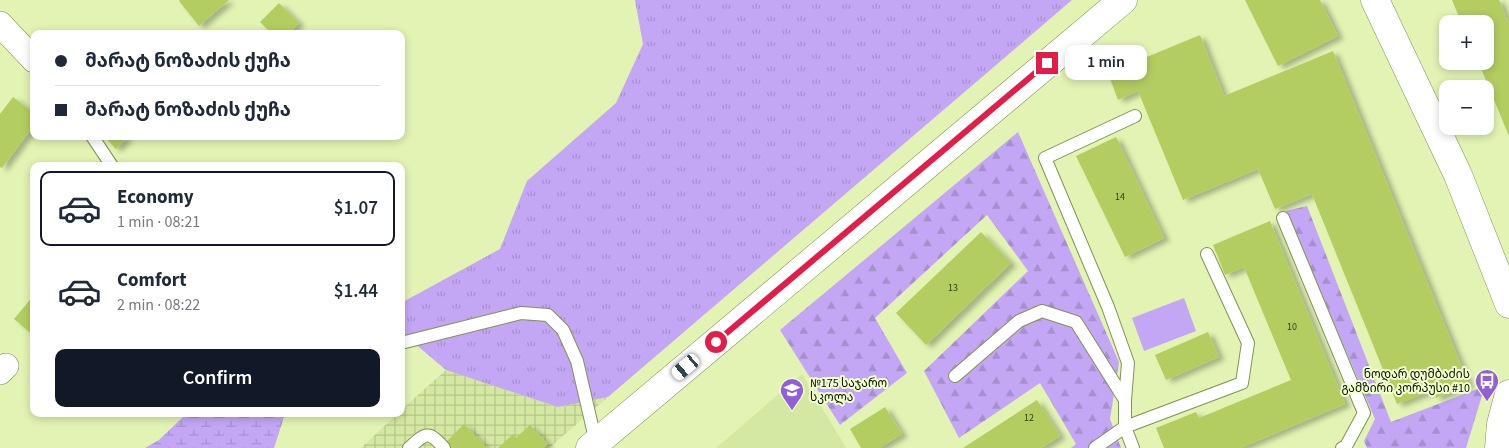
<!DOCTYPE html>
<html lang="en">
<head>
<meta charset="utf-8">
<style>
  body { margin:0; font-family:"Source Sans 3","Noto Sans Georgian",sans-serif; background:#f6f6f7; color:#1f2937; height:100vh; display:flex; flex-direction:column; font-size:19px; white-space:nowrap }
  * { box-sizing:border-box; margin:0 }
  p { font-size:16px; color:#747a83 }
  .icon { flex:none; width:28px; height:28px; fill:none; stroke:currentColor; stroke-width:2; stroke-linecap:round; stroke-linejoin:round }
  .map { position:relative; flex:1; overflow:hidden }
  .drawer { position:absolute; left:30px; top:162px; width:375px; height:255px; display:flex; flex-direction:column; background:#fff; border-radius:10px; box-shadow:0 2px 8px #0003 }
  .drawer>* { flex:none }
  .guide { position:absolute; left:30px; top:30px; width:375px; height:110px; border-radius:10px; box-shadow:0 2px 8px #0003; display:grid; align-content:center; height:110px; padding:0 25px; background:#fff }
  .controls { position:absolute; left:1439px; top:15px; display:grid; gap:10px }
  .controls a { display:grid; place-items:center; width:55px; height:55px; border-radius:10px; background:#fff; box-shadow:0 2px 8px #0003; font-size:25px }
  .end { position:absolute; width:22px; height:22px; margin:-11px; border:6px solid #e11d48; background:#fff; box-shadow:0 0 0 2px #fff }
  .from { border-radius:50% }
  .bubble { position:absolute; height:35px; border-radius:10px; background:#fff; box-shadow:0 2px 8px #0003; font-size:16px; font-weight:600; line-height:35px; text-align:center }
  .car { position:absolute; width:15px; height:30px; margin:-15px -8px; border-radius:6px; box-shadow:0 0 4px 1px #0007; background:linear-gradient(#fff 24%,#345 0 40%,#fff 0 76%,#345 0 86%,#fff 0) }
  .guide b { display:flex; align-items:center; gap:18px; height:48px; font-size:19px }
  .guide b+b { border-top:1px solid #e0e1e3 }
  .guide i { width:12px; height:12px; background:#1f2937 }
  ul { padding:9px 0 0; list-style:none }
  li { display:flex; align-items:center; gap:15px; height:75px; margin:0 10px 8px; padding:0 15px; border:2px solid transparent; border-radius:10px }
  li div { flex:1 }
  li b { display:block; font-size:19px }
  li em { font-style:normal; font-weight:600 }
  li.selected { border-color:#111827 }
  li>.icon { width:45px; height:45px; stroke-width:1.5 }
  .cta { display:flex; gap:10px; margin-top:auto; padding:10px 25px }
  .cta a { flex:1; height:58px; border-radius:10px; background:#111827; color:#fff; font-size:20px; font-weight:600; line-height:58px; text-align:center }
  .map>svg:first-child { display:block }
  .built { fill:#d5e8a1 }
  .industrial { fill:url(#industrial-grid) }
  .grass { fill:url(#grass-tufts) }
  .forest { fill:url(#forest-firs) }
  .wetland { fill:url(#wetland-marsh) }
  .garden { fill:#c3a7f4 }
  .building { fill:#b3cd60; filter:url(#shadow) }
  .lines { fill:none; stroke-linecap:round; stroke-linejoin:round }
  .service-casing { stroke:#829155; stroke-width:14 }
  .minor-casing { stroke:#829155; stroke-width:26 }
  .tertiary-casing { stroke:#829155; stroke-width:29 }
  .service { stroke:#fff; stroke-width:12 }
  .minor { stroke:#fff; stroke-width:25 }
  .tertiary { stroke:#fff; stroke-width:28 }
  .route { stroke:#e11d48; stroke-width:6 }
  .labels { text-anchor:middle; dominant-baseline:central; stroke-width:4; stroke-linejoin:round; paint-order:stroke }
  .number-label { font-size:10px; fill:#353f18 }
  .poi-label { font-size:12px; fill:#0b1000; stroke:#f0ffcc; text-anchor:end }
</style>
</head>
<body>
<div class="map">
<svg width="1509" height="448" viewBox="0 0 1509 448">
  <defs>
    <pattern id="industrial-grid" width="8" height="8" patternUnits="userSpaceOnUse" patternTransform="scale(1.25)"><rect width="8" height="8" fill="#d5e8a1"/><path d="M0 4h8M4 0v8" fill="none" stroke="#b6c689"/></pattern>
    <pattern id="grass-tufts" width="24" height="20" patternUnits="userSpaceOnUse" patternTransform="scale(1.25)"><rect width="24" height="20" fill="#c3a7f4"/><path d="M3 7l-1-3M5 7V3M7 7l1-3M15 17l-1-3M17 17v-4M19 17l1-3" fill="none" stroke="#a68fcf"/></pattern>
    <pattern id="forest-firs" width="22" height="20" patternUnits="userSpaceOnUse" patternTransform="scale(1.25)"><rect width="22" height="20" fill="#c3a7f4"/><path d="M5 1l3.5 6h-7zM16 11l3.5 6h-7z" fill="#a68fcf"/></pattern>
    <pattern id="wetland-marsh" width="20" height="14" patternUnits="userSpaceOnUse" patternTransform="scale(1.25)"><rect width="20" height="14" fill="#c3a7f4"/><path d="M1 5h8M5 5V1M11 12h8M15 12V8" fill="none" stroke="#a68fcf"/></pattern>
    <filter id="shadow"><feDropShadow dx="5.5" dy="3" stdDeviation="2.5" flood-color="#0004"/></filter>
  </defs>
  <rect width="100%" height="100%" fill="#e2f3b3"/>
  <!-- built -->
  <polygon class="built" points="802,374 846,448 716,448"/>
  <!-- industrial -->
  <polygon class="industrial" points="446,370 558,407 608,397 549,448 361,448 397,414 401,414 401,410"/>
  <!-- grass -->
  <polygon class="grass" points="635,0 1072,0 608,397 558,407 446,370 401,332 401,303 500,249 527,181 616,103 643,44"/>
  <!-- forest -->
  <g class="forest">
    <polygon points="1018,132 1119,362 1110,419 1121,448 1071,448 1076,444 1040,383 959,438 924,371 1028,271 987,215 875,318 907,373 840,425 780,330"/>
    <polygon points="1307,206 1391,422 1485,386 1466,448 1367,448 1364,441 1375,419 1286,211"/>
  </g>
  <!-- wetland -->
  <polygon class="wetland" points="186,414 285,414 274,448 145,448 159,440"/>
  <!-- garden -->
  <polygon class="garden" points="1184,298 1196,331 1144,351 1132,318"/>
  <!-- building -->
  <g class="building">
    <polygon points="180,0 229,0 199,26 179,1"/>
    <polygon points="1245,0 1320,0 1338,36 1278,66"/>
    <polygon points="1452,0 1499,0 1509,24 1509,136 1478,61 1485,61 1485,24 1462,24"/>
    <polygon points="279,3 299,23 288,34 272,34 260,22"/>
    <polygon points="1200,35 1224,96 1333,51 1469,385 1436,398 1433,390 1397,404 1312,194 1275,209 1258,169 1183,200 1138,91 1118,100 1108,73"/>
    <polygon points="13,97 34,113 34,125 2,168 0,167 0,114"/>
    <polygon points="104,136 129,136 116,149"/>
    <polygon points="1116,137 1164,238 1125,257 1076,156"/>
    <polygon points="1270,221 1345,404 1240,448 1164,448 1156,428 1196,412 1199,418 1291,380 1244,267 1225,275 1213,245"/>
    <polygon points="981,232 1011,263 926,345 896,313"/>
    <polygon points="34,295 34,336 14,319"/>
    <polygon points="1208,332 1219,357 1166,380 1155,355"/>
    <polygon points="1037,400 1060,436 1041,448 963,448"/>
    <polygon points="885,407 902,434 879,448 861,448 850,429"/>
    <polygon points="464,424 487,448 450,448 445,443"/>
    <polygon points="530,425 548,444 544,448 498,448 513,434 516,438"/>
  </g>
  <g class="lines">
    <!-- service casing -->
    <g class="service-casing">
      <g id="service">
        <polyline points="92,136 112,166"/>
        <polyline points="1283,218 1364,413 1346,446 1342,448"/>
        <polyline points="401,343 521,313 548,315 563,330 577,361 596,443"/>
        <polyline points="955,376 1019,321 1042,311 1076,322 1125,400"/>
        <path d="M409,448C426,433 428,430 444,448"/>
        <polyline points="1095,448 1125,427 1242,383 1248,343 1207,254"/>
        <polyline points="1133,448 1125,427 1125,400 1128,363 1108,307 1045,158 1135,116"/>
      </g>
    </g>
    <!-- minor casing -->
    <g class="minor-casing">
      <g id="minor">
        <polyline points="0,24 34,60"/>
        <polyline points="0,372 6,366"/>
      </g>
    </g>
    <!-- tertiary casing -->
    <g class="tertiary-casing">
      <g id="tertiary">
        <polyline points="1375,0 1458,175 1509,304"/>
        <polyline points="590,448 1123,0"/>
        <polyline points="1499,448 1501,424 1509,394"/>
      </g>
    </g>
    <!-- service -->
    <use href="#service" class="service"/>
    <!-- minor -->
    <use href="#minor" class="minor"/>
    <!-- tertiary -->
    <use href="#tertiary" class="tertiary"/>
  </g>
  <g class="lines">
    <!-- route -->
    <polyline class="route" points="716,342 1047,63"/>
  </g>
  <!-- icons -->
  <defs>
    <g id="bus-pin" transform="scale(1.25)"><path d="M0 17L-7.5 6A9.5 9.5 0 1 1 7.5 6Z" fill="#925fd8" stroke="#f0ffcc"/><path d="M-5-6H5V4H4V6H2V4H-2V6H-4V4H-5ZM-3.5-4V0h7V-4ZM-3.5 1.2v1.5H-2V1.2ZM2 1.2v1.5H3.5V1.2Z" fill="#fff"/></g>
    <g id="school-pin" transform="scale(1.25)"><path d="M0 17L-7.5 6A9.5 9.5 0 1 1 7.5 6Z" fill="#925fd8" stroke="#f0ffcc"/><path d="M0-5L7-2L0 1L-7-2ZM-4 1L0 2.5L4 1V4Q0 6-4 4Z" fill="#fff"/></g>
  </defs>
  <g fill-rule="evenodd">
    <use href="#bus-pin" x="1487" y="381"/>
    <use href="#school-pin" x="792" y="390"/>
  </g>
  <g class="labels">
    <!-- number labels -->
    <g class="number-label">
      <text x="1120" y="197">14</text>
      <text x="953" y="288">13</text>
      <text x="1292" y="327">10</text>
      <text x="1029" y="418">12</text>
    </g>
    <!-- poi labels -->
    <g class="poi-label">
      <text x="1470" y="374">ნოდარ დუმბაძის<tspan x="1470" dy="14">გამზირი კორპუსი #10</tspan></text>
      <text x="810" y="383" text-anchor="start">№175 საჯარო<tspan x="810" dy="14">სკოლა</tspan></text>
    </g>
  </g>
</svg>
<div class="controls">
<a>+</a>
<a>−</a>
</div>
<i class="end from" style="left:716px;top:342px"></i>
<i class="end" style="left:1047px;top:63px"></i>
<div class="bubble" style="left:1065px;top:45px;width:82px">1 min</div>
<i class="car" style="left:686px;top:367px;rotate:230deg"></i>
<div class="guide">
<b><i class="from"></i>მარატ ნოზაძის ქუჩა</b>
<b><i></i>მარატ ნოზაძის ქუჩა</b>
</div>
<section class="drawer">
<ul>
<li class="selected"><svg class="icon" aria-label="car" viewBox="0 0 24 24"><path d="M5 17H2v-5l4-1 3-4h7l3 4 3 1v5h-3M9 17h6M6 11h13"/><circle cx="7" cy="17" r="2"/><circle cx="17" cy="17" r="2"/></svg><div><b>Economy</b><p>1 min · 08:21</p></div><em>$1.07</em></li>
<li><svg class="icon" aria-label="car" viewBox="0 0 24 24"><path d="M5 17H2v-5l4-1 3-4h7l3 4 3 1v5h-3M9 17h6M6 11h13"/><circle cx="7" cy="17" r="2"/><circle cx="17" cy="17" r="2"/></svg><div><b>Comfort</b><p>2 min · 08:22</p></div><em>$1.44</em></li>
</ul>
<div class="cta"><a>Confirm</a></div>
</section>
</div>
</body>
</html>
